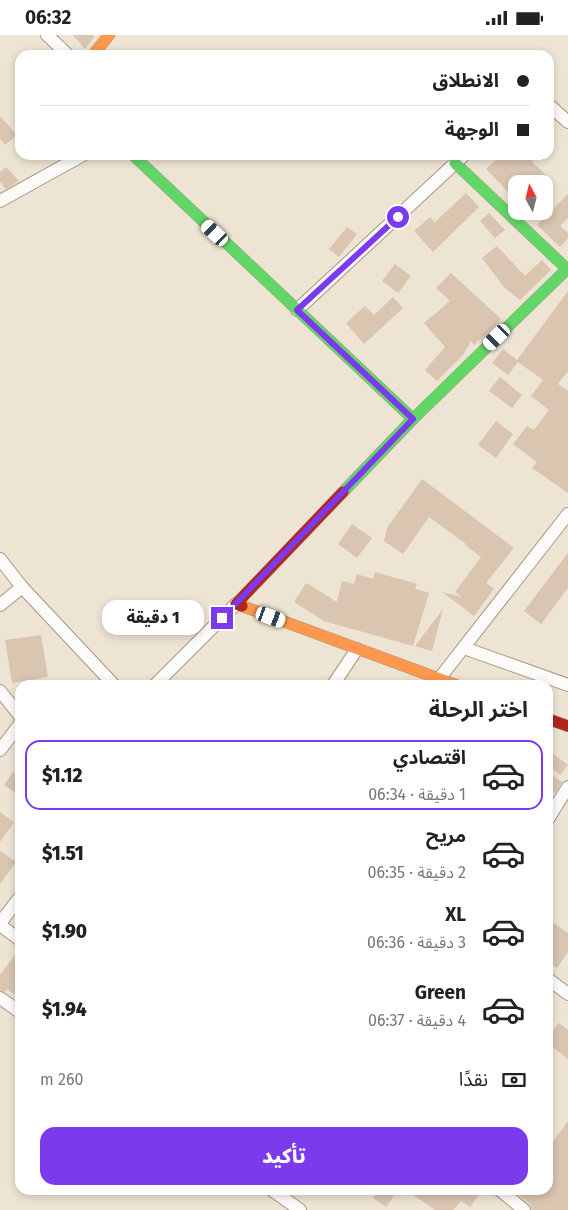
<!DOCTYPE html>
<html lang="ar">
<head>
<meta charset="utf-8">
<style>
  body { margin:0; font-family:"Fira Sans","Noto Sans Arabic",sans-serif; background:#f6f6f6; color:#222; direction:rtl; height:100vh; display:flex; flex-direction:column; font-size:19px; white-space:nowrap }
  * { box-sizing:border-box; margin:0 }
  p { font-size:16px; color:#767676 }
  .icon { flex:none; width:28px; height:28px; fill:none; stroke:currentColor; stroke-width:2; stroke-linecap:round; stroke-linejoin:round }
  .map { position:relative; flex:1; overflow:hidden; direction:ltr }
  .drawer { position:absolute; left:15px; top:645px; width:538px; height:515px; display:flex; flex-direction:column; background:#fff; border-radius:15px; box-shadow:0 2px 8px #0003; direction:rtl }
  .drawer>* { flex:none }
  .guide { position:absolute; left:15px; top:15px; width:539px; height:110px; border-radius:15px; box-shadow:0 2px 8px #0003; direction:rtl; display:grid; align-content:center; height:110px; padding:0 25px; background:#fff }
  .needle { width:32px; rotate:353deg }
  .buttons { position:absolute; left:508px; top:140px; display:grid; gap:10px }
  .buttons a { display:grid; place-items:center; width:45px; height:45px; border-radius:10px; background:#fff; box-shadow:0 2px 8px #0003; font-size:25px }
  .end { position:absolute; width:22px; height:22px; margin:-11px; border:6px solid #7c3aed; background:#fff; box-shadow:0 0 0 2px #fff }
  .from { border-radius:50% }
  .bubble { position:absolute; height:35px; border-radius:15px; background:#fff; box-shadow:0 2px 8px #0003; font-size:16px; font-weight:800; line-height:35px; text-align:center; direction:rtl }
  .car { position:absolute; width:15px; height:30px; margin:-15px -8px; border-radius:6px; box-shadow:0 0 4px 1px #0007; background:linear-gradient(#fff 24%,#345 0 40%,#fff 0 76%,#345 0 86%,#fff 0) }
  .guide b { display:flex; align-items:center; gap:18px; height:48px; font-size:19px }
  .guide b+b { border-top:1px solid #e0e0e0 }
  .guide i { width:12px; height:12px; background:#222 }
  ul { padding:0; list-style:none }
  li { display:flex; align-items:center; gap:15px; height:70px; margin:0 10px 8px; padding:0 15px; border:2px solid transparent; border-radius:15px }
  li div { flex:1 }
  li b { display:block; font-size:19px }
  li em { font-style:normal; font-weight:800 }
  li.on { border-color:#7c3aed }
  li>.icon { width:45px; height:45px; stroke-width:1.5 }
  h2 { padding:0 25px; font-size:22px; line-height:60px }
  .pay { display:flex; align-items:center; gap:12px; height:55px; padding:0 25px; font-size:19px }
  .pay p { margin-inline-start:auto }
  .action { display:flex; gap:10px; margin-top:auto; padding:10px 25px }
  .action a { flex:1; height:58px; border-radius:15px; background:#7c3aed; color:#fff; font-size:20px; font-weight:800; line-height:58px; text-align:center }
  .status { display:flex; justify-content:space-between; align-items:center; height:35px; padding:0 25px; background:#fff; direction:ltr }
  .status svg { height:14px; fill:currentColor }
  .map>svg:first-child { display:block }
  .building { fill:#d9c5b0 }
  .lines { fill:none; stroke-linecap:round; stroke-linejoin:round }
  .street-casing { stroke:#a49982; stroke-width:14 }
  .fast-casing { stroke:#a49982; stroke-width:12 }
  .slow-casing { stroke:#a49982; stroke-width:12 }
  .jam-casing { stroke:#a49982; stroke-width:12 }
  .street { stroke:#fcfbf9; stroke-width:12 }
  .fast { stroke:#63d668; stroke-width:11 }
  .slow { stroke:#ff974d; stroke-width:11 }
  .jam { stroke:#b3261e; stroke-width:11 }
  .route { stroke:#7c3aed; stroke-width:6 }
</style>
</head>
<body>
<div class="status"><b>06:32</b><svg viewBox="0 0 49 12"><path d="M0 12V9h3v3zM5 12V6h3v6zM10 12V3h3v9zM15 12V0h3v12zM26 1h20v11H26zM47 4h2v5h-2z"/></svg></div>
<div class="map">
<svg width="568" height="1175" viewBox="0 0 568 1175">
  <rect width="100%" height="100%" fill="#eee4d4"/>
  <!-- building -->
  <g class="building">
    <polygon points="73,0 93,0 94,2 85,14"/>
    <polygon points="0,81 17,100 5,110 0,104"/>
    <polygon points="501,120 538,120 532,127 546,140 538,149 516,149 516,165 486,134"/>
    <polygon points="6,132 19,146 6,154 0,147 0,137"/>
    <polygon points="466,158 479,172 433,217 414,196 430,182 435,187"/>
    <polygon points="568,159 568,183 560,191 568,198 568,203 560,212 537,190"/>
    <polygon points="489,178 505,195 495,203 480,186"/>
    <polygon points="347,192 357,199 339,222 329,214"/>
    <polygon points="497,211 525,241 542,225 551,235 520,265 504,252 482,223"/>
    <polygon points="395,229 411,241 398,258 382,246"/>
    <polygon points="451,238 501,284 474,310 471,306 463,320 437,346 425,335 445,312 424,288 450,266 436,253"/>
    <polygon points="568,256 568,336 558,349 568,356 568,458 532,433 537,427 513,409 527,391 534,395 549,375 531,361 543,345 518,327 508,340 492,328 503,314 517,325"/>
    <polygon points="393,262 403,273 364,309 346,288 365,271 374,280"/>
    <polygon points="500,342 522,360 512,373 489,356"/>
    <polygon points="496,386 513,399 496,423 478,410"/>
    <polygon points="422,444 514,513 486,548 494,554 474,581 442,557 462,562 455,557 481,522 465,510 466,509 429,482 403,519 384,506 387,493"/>
    <polygon points="352,489 372,503 357,523 338,509"/>
    <polygon points="568,518 568,553 541,589 524,576"/>
    <polygon points="375,537 417,549 415,554 429,558 413,611 324,586 294,567 306,548 337,567 342,546 354,549 357,539 373,544"/>
    <polygon points="443,574 432,616 415,611"/>
    <polygon points="41,600 48,642 12,648 5,605"/>
    <polygon points="548,715 568,730 560,740 548,730"/>
    <polygon points="13,737 20,743 20,761 4,750"/>
    <polygon points="553,741 562,747 555,758 548,753"/>
    <polygon points="0,777 14,787 0,807"/>
    <polygon points="0,816 16,827 0,849"/>
    <polygon points="548,884 568,898 568,917 557,933 548,927"/>
    <polygon points="20,913 20,963 7,954 5,957 0,955 0,940"/>
    <polygon points="559,988 568,995 568,1024 548,1009 548,1002"/>
    <polygon points="568,1086 568,1175 532,1175 530,1169 515,1157 517,1155 548,1155 548,1105 552,1108"/>
    <polygon points="379,1155 398,1155 386,1172 373,1163"/>
    <polygon points="406,1155 472,1155 479,1160 470,1172 461,1166 453,1175 435,1175"/>
  </g>
  <g class="lines">
    <!-- street casing -->
    <g class="street-casing">
      <g id="street">
        <polyline points="47,0 68,20"/>
        <polyline points="549,70 568,87"/>
        <polyline points="0,166 83,120"/>
        <polyline points="297,275 464,120"/>
        <polyline points="0,524 22,552 114,650"/>
        <polyline points="0,570 22,552"/>
        <polyline points="464,613 568,650"/>
        <polyline points="435,649 568,479"/>
        <polyline points="155,650 236,569"/>
        <polyline points="333,650 357,614"/>
        <polyline points="0,656 20,681"/>
        <polyline points="0,715 20,689"/>
        <polyline points="548,784 568,752"/>
        <polyline points="0,888 20,862"/>
        <polyline points="0,890 20,905"/>
        <polyline points="548,944 568,959"/>
        <polyline points="0,963 20,977"/>
        <polyline points="272,1155 300,1175"/>
        <polyline points="500,1155 524,1175"/>
      </g>
    </g>
    <!-- fast casing -->
    <g class="fast-casing">
      <g id="fast">
        <polyline points="133,120 413,384 343,457"/>
        <polyline points="413,384 567,234 455,128"/>
      </g>
    </g>
    <!-- slow casing -->
    <g class="slow-casing">
      <g id="slow">
        <polyline points="93,20 109,0"/>
        <polyline points="242,571 456,650"/>
      </g>
    </g>
    <!-- jam casing -->
    <g class="jam-casing">
      <g id="jam">
        <polyline points="242,571 236,569 343,457"/>
        <polyline points="548,684 568,691"/>
      </g>
    </g>
    <!-- street -->
    <use href="#street" class="street"/>
    <!-- fast -->
    <use href="#fast" class="fast"/>
    <!-- slow -->
    <use href="#slow" class="slow"/>
    <!-- jam -->
    <use href="#jam" class="jam"/>
  </g>
  <g class="lines">
    <!-- route -->
    <polyline class="route" points="222,583 413,384 297,275 398,182"/>
  </g>
</svg>
<div class="buttons">
<a><svg class="needle" viewBox="-14 -14 28 28"><path d="M0-13l5 13h-10z" fill="#e53935"/><path d="M0 13l5-13h-10z" fill="#767676"/></svg></a>
</div>
<i class="end from" style="left:398px;top:182px"></i>
<i class="end" style="left:222px;top:583px"></i>
<div class="bubble" style="left:102px;top:565px;width:102px">1 دقيقة</div>
<i class="car" style="left:215px;top:198px;rotate:313deg"></i>
<i class="car" style="left:497px;top:302px;rotate:226deg"></i>
<i class="car" style="left:271px;top:582px;rotate:110deg"></i>
<div class="guide">
<b><i class="from"></i>الانطلاق</b>
<b><i></i>الوجهة</b>
</div>
<section class="drawer">
<h2>اختر الرحلة</h2>
<ul>
<li class="on"><svg class="icon" aria-label="car" viewBox="0 0 24 24"><path d="M5 17H2v-5l4-1 3-4h7l3 4 3 1v5h-3M9 17h6M6 11h13"/><circle cx="7" cy="17" r="2"/><circle cx="17" cy="17" r="2"/></svg><div><b>اقتصادي</b><p>1 دقيقة · 06:34</p></div><em>$1.12</em></li>
<li><svg class="icon" aria-label="car" viewBox="0 0 24 24"><path d="M5 17H2v-5l4-1 3-4h7l3 4 3 1v5h-3M9 17h6M6 11h13"/><circle cx="7" cy="17" r="2"/><circle cx="17" cy="17" r="2"/></svg><div><b>مريح</b><p>2 دقيقة · 06:35</p></div><em>$1.51</em></li>
<li><svg class="icon" aria-label="car" viewBox="0 0 24 24"><path d="M5 17H2v-5l4-1 3-4h7l3 4 3 1v5h-3M9 17h6M6 11h13"/><circle cx="7" cy="17" r="2"/><circle cx="17" cy="17" r="2"/></svg><div><b>XL</b><p>3 دقيقة · 06:36</p></div><em>$1.90</em></li>
<li><svg class="icon" aria-label="car" viewBox="0 0 24 24"><path d="M5 17H2v-5l4-1 3-4h7l3 4 3 1v5h-3M9 17h6M6 11h13"/><circle cx="7" cy="17" r="2"/><circle cx="17" cy="17" r="2"/></svg><div><b>Green</b><p>4 دقيقة · 06:37</p></div><em>$1.94</em></li>
</ul>
<div class="pay"><svg class="icon" aria-label="cash" viewBox="0 0 24 24"><path d="M3 7h18v10H3z"/><circle cx="12" cy="12" r="2"/></svg>نقدًا<p>260 m</p></div>
<div class="action"><a>تأكيد</a></div>
</section>
</div>
</body>
</html>
